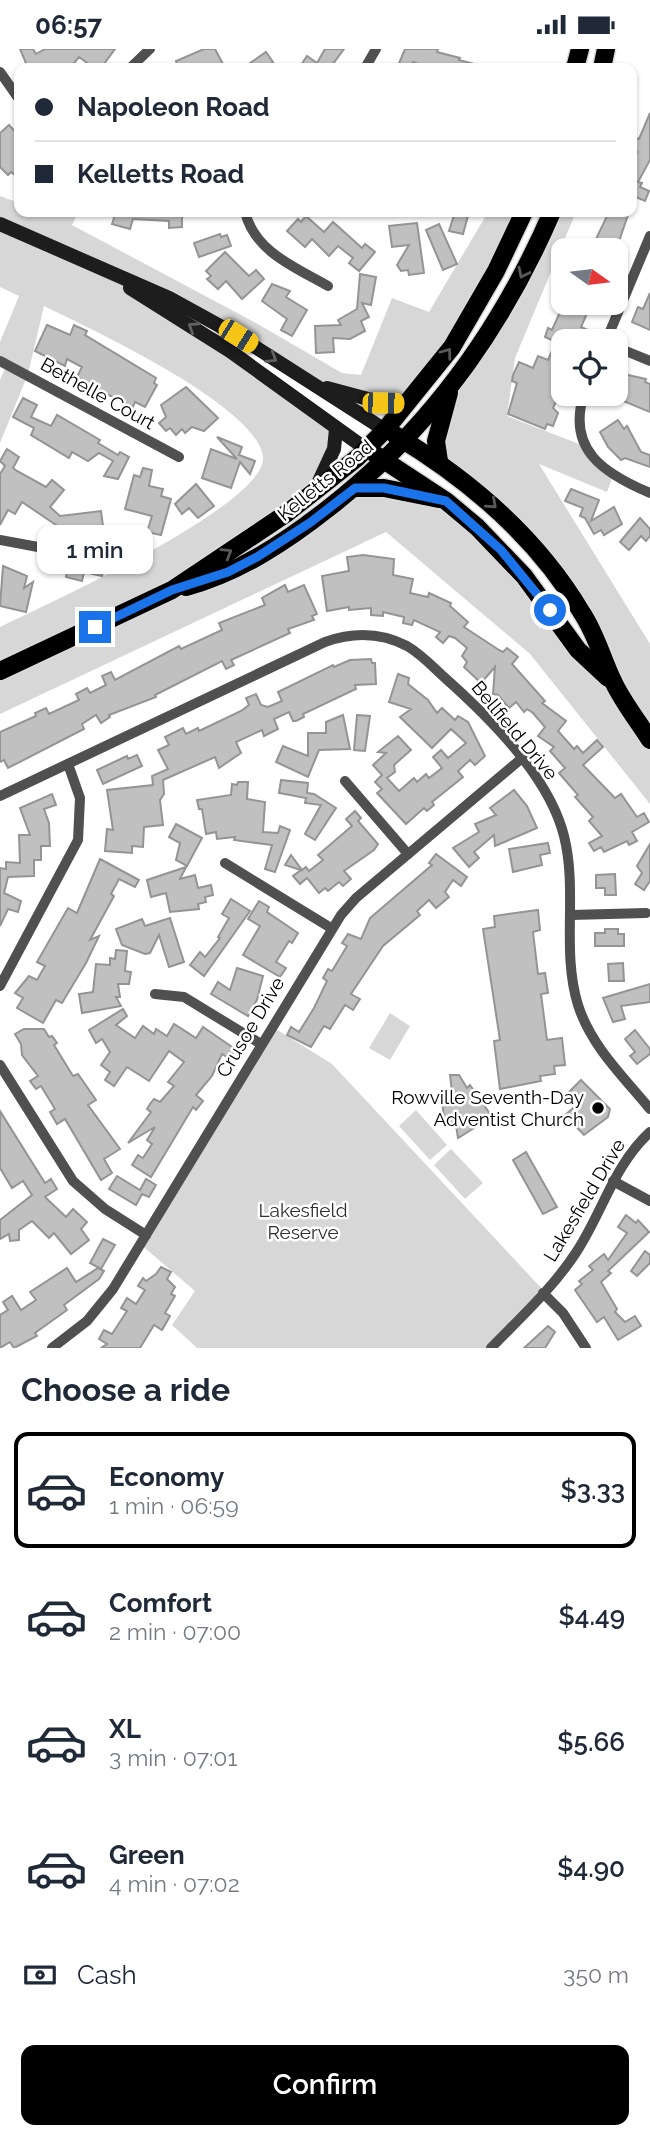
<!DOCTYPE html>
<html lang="en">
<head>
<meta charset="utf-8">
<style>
  body { margin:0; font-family:Raleway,sans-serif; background:#f2f2f3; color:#1f2937; height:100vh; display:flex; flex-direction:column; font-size:26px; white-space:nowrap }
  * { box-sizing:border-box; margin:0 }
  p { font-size:23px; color:#747a83 }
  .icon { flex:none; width:38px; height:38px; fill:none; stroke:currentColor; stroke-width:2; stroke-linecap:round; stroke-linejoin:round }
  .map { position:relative; height:1299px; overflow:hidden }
  .panel { display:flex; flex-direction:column; background:#fff; flex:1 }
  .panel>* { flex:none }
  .guide { position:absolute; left:14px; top:14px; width:623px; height:154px; border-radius:14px; box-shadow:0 2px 5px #0004; display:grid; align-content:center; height:154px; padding:0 21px; background:#fff }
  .needle { width:46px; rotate:104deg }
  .fabs { position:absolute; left:551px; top:189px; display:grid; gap:14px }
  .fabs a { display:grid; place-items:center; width:77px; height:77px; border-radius:14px; background:#fff; box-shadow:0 2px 5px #0004; font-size:35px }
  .end { position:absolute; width:32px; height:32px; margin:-16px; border:9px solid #1a73e8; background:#fff; box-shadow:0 0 0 4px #fff }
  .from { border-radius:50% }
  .bubble { position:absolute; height:49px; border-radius:14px; background:#fff; box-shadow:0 2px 5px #0004; font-size:23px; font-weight:600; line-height:49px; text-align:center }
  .car { position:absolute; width:21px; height:42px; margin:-21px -10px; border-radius:9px; box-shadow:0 0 5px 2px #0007; background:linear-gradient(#f5c518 24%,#345 0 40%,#f5c518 0 76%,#345 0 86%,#f5c518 0) }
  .guide b { display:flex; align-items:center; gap:24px; height:66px; font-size:26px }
  .guide b+b { border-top:2px solid #e0e1e3 }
  .guide i { width:18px; height:18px; background:#1f2937 }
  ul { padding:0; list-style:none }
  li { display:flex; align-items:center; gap:21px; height:116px; margin:0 14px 10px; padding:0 7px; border:4px solid transparent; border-radius:14px }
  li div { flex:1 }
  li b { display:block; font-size:26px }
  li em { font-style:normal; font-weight:600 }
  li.selected { border-color:#000 }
  li>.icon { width:63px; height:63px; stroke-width:1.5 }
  h2 { padding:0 21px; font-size:32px; line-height:84px }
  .pay { display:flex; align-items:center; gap:18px; height:77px; padding:0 21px; font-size:26px }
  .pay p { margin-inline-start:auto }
  .action { display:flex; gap:14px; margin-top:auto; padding:14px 21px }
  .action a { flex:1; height:80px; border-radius:14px; background:#000; color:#fff; font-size:28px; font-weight:600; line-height:80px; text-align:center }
  .status { display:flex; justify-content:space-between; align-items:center; height:49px; padding:0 35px; background:#fff; direction:ltr }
  .status svg { height:19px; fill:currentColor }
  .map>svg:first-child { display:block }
  .green { fill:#d7d7d7 }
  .building { fill:#c0c0c0; stroke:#949494; stroke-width:2 }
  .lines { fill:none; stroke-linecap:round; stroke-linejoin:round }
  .primary-casing { stroke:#dbdbdb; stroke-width:21 }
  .minor { stroke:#505050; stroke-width:10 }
  .secondary { stroke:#1d1d1d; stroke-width:14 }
  .primary { stroke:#000; stroke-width:18 }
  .oneway { stroke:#595959 }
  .oneway2 { stroke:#616161 }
  .route { stroke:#1a73e8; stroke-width:9 }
  .poi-dot { fill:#000; stroke:#fff; stroke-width:2.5 }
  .labels { text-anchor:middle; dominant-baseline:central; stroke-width:5; stroke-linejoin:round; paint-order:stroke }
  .street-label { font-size:19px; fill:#000; stroke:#fff }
  .poi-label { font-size:19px; fill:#000; stroke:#fff; text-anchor:end }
  .park-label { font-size:19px; fill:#2e2e2e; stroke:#fff }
</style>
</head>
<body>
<div class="status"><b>06:57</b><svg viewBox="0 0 49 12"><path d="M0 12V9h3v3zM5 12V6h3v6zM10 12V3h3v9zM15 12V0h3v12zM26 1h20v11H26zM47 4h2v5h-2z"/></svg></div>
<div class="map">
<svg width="650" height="1299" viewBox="0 0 650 1299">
  <rect width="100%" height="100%" fill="#fff"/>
  <!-- green -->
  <g class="green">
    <path d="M0,147L19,154V163H78L72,176L256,274L342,324L361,326L392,249L429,263L488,163H524L511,192L407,354L316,336L200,265L150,251L336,380L314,444L198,535L355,439L446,452L612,633L565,538L439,412L450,339L552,163H576L515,309L507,367L587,398L613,427L607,443L539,415L650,595V755L530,605L386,483L0,665V578C43,557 268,455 263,408C258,357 89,279 44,257L28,325L0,394V331L7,315L0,312V293L19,247L0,238Z"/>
    <polygon points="390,964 410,977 390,1011 369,999"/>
    <polygon points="271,977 332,1015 544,1242 491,1299 197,1299 172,1276 195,1242 140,1195"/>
    <polygon points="416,1061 447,1096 430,1111 399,1077"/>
    <polygon points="451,1100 483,1134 465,1150 434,1116"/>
  </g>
  <!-- building -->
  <g class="building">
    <polygon points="20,0 33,0 36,5 45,0 115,0 101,19 94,19 79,8 70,19 28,19"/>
    <polygon points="204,0 215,0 224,17 169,19 177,15 176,12"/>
    <polygon points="325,0 344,0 330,19 299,19 307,7 317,14"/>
    <polygon points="405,0 438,0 437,3 460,9 459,11 478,16 478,19 429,19 413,13 410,19 397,19"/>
    <polygon points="266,3 273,13 265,19 243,19"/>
    <polygon points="650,64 650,111 638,133 642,134 640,138 649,142 645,152 636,148 632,158 632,116 637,103 632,101 632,96 635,89 639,90"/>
    <polygon points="9,76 19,87 19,121 15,126 11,123 8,126 0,118 0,84"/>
    <polygon points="116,163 182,163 182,178 169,179 169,172 133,170 130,180 112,175"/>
    <polygon points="455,163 469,163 463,185 449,182"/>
    <polygon points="609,163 629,163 616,201 595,192"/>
    <polygon points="306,167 324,183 333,173 362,199 365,195 375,203 359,222 349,214 353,209 338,197 329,207 312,190 305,198 287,182 298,170 301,173"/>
    <polygon points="417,174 424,224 409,226 408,221 401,222 397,216 409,196 392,198 389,177"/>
    <polygon points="439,175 457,215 443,221 426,181"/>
    <polygon points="220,185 221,188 227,186 231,197 199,208 194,194"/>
    <polygon points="225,203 249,227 256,221 264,230 242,250 226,232 218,240 207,230 211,227 206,222"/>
    <polygon points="360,225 376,228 371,256 362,254 369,268 361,272 365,282 350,290 333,289 334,303 316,304 315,277 341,276 338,271 357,260"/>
    <polygon points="272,235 290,242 286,248 307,261 292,287 281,281 287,270 262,252"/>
    <polygon points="650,244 650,281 632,273 638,258 643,260"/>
    <polygon points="564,254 586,258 588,254 598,256 594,265 588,262 581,278 588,281 584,291 564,292 564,335 553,359 558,364 553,377 547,375 545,380 508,365 517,334 512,332 513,326 519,313 533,319 538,307 548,311 556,293 545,288 548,279 552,281"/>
    <polygon points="47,276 70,286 74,276 87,282 85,286 156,329 154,334 157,336 145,358 135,353 133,358 76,330 82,318 67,310 65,317 35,302"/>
    <polygon points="619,324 646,330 645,333 650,335 650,363 616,349 616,326"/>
    <polygon points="186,338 218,369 204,382 192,378 185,384 182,380 176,386 170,379 166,382 159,374 166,368 161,356"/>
    <polygon points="23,349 37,356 31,368 51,377 57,366 100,391 98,394 118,406 120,403 129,408 118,430 104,427 113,412 99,404 88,412 72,403 69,409 31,386 34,379 13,368"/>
    <polygon points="618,371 624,380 627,377 641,403 650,406 650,418 625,409 621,411 608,398 600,383"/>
    <polygon points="217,388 242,398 239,406 255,412 250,425 240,413 231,439 202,429 211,400 237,410"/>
    <polygon points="7,400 19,408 13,419 17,422 46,438 52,431 64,441 50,458 60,467 101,462 105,492 112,493 102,527 84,523 82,532 66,528 73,483 60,484 59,478 22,453 15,465 8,461 0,476 0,425 5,417 0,412"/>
    <polygon points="143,419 152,421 149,437 163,440 161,447 171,450 161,486 147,483 152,467 125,460 134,426 140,428"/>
    <polygon points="196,435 214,457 198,469 189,459 182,465 175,455"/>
    <polygon points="571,440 599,451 591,472 614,458 622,475 604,486 601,481 594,485 585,469 580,467 583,459 565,452"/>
    <polygon points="640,469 650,480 650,487 646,492 641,487 629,501 620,493"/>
    <polygon points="363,506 394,510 393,526 413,530 410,544 428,548 429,544 451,554 450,557 468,573 464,578 499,601 503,603 507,599 518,608 512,615 545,652 542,654 566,672 558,682 574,700 577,697 583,704 597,691 603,698 583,716 615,749 621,745 637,768 644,764 649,773 632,783 637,792 629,796 627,792 604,803 601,798 594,802 589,794 602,787 589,772 593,768 575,748 578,746 559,724 565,719 550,702 554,698 538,687 545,678 533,664 527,660 524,663 516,653 509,659 498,646 493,645 495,618 481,634 464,618 467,613 462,607 467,599 455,589 449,587 443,594 436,588 440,583 414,571 412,576 403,574 404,568 383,563 383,567 371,566 371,559 349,561 349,558 327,562 322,527 349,522 347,508"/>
    <polygon points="3,517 27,527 24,539 33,533 26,563 0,557"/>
    <polygon points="285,536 288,543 304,536 317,565 312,567 314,571 288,580 290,584 231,611 234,616 226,620 222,612 155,646 156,648 109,666 110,668 101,674 96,666 82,675 84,680 8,719 4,711 0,713 0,683 36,667 35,664 46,659 49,665 79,651 76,645 87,639 90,644 106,636 102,627 111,623 115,631 179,597 181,600 222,581 219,574 265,556 262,549"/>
    <polygon points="371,610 372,614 375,614 376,635 355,636 356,640 303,665 304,668 296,672 293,672 289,663 274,670 278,680 264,687 262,681 236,693 241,704 219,719 215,708 163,731 164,745 160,751 163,776 144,778 143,798 132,797 132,804 105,802 107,780 113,781 107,741 153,736 152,727 168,720 158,701 169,696 165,688 183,679 186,685 198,679 199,682 241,662 249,656 246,649 256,645 261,656 268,658 282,652 278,643 333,616 334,618 350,611"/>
    <polygon points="398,625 409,629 408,635 428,651 437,664 442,659 455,671 458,667 468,673 485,707 475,716 470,711 458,722 463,728 432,753 434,756 427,762 424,759 406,775 377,744 382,740 375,733 382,726 373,716 386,704 378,703 398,687 411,701 394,716 395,723 387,729 399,742 414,729 417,733 426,725 429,729 442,719 433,708 441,701 448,709 466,694 451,680 432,699 400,668 411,660 389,653"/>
    <polygon points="343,666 350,700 319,701 308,728 276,713 283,697 308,707 308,684 326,684 326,673"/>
    <polygon points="357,666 370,667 365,702 354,701"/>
    <polygon points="137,706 142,717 103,735 97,721 127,707 128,710"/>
    <polygon points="281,731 308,734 307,744 314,745 336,759 315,791 305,785 321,756 305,754 306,749 279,744"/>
    <polygon points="238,733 248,733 247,750 265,753 263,783 278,784 280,777 290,781 275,823 265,820 272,796 234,791 235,788 217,790 216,783 206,785 202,760 199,760 197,751 231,746 232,735 237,736"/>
    <polygon points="514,741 527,757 537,779 495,797 494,786 474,803 479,809 469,818 453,799 479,783 475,775 496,766 490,759"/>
    <polygon points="52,745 56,756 44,760 49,774 50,797 41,797 41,811 34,811 34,827 8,828 4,844 21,852 18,863 8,860 0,877 0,819 6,820 6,813 20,814 19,786 30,786 20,759"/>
    <polygon points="355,762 361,769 358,772 378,795 374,801 344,822 351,830 343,837 339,833 328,842 325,839 319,844 307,829 300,835 293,827 301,821 285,816 291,806 302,821 306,818 309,822 323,811 318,806 352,777 346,770"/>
    <polygon points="176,775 202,789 187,817 176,811 180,794 169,788"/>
    <polygon points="548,794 550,804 540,806 542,816 513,823 509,800"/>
    <polygon points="650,795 650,832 644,841 635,835 642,824 637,817"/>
    <polygon points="436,805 467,828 461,837 453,831 445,843 449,848 436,859 429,851 417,862 420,866 383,897 351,945 360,950 353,961 345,956 330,980 324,977 311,998 287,986 291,978 299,983 314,959 327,932 323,929 328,920 332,922 347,897 342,894 348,885 361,890 370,869 432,816 429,814"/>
    <polygon points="100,810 139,831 135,838 119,830 111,845 114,847 90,891 99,887 86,914 62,954 56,951 43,974 17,959 23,949 15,944 29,927 37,931 45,917 37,913 68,859 77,864"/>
    <polygon points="186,818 180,830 195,826 198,839 211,836 213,846 205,848 206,853 198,855 199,860 170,863 166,844 151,848 147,831"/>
    <polygon points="615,825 616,846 605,846 605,839 596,839 596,826"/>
    <polygon points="231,850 250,862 204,927 190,916 200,903 205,908 220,889 218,888 229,869 222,865"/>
    <polygon points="259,852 269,858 267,863 298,884 292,894 289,892 276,913 286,919 280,928 243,906 260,877 248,870"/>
    <polygon points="538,861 540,881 533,883 538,925 545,924 548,944 541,945 547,991 562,989 565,1016 554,1017 555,1025 540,1027 541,1032 500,1040 494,992 500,991 483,880 495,878 494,867"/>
    <polygon points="170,869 184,913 169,918 159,886 150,904 145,905 122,896 116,880 142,870 145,877"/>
    <polygon points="605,880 618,880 618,885 624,885 624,897 595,897 595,884 605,884"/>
    <polygon points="116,901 127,902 125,922 131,923 129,935 118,935 120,948 116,948 121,957 82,964 79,945 93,943 96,915 110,916 110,909 115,910"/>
    <polygon points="623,914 624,932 609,932 608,915"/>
    <polygon points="237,919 263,927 257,951 248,967 211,945 218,933 230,941"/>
    <polygon points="650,935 650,953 621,957 625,970 613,973 603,949"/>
    <polygon points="123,960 127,967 116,976 135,989 143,977 154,985 156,980 167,987 174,975 196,989 203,978 235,1000 230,1010 222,1005 212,1027 196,1046 203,1052 196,1061 193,1058 151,1128 132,1116 138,1106 143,1109 152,1095 147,1091 155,1078 128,1094 151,1063 147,1060 150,1055 154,1050 160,1053 174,1037 168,1033 184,1013 169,1002 149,1032 127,1018 114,1037 105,1031 110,1023 101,1016 110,1003 102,990 96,994 89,981"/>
    <polygon points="24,980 44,980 49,988 52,987 57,994 54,996 73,1027 78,1025 96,1051 88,1056 120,1100 104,1110 112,1124 101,1131 65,1070 57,1075 50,1063 55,1060 41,1037 36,1040 30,1032 38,1027 22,1006 21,995 15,985"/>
    <polygon points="635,981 650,1000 650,1005 637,1015 630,1007 635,1003 625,990"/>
    <polygon points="450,1026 459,1026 467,1039 470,1036 490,1065 480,1071 482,1074 458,1089 456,1076 445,1077 441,1044 452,1043"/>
    <polygon points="581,1031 610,1060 608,1068 584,1086 565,1066 579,1054 569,1043"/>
    <polygon points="0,1062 45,1134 51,1130 57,1140 45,1148 66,1168 73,1160 87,1173 81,1180 89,1191 71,1205 54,1184 49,1189 32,1172 19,1181 19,1191 10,1192 9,1185 0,1190 0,1171 32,1146 23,1132 12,1139 0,1119"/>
    <polygon points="526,1103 557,1158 543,1165 513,1111"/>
    <polygon points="117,1127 140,1141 146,1130 156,1136 149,1148 142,1145 136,1156 109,1140"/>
    <polygon points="626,1166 636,1174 638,1171 649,1183 608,1222 611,1224 601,1233 617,1260 615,1263 625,1273 635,1267 641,1277 618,1291 604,1268 597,1273 575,1241 582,1235 579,1232 593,1221 589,1217 604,1205 608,1211 627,1184 618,1178"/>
    <polygon points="103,1190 115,1196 101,1220 90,1214"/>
    <polygon points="645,1202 650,1206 650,1214 637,1227 631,1222"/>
    <polygon points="161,1218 171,1223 167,1230 175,1238 171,1245 175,1247 165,1264 170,1267 162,1281 154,1276 140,1299 101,1299 107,1295 99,1290 104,1281 112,1285 127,1262 121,1259 127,1249 136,1255 145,1241 138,1237 143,1229 146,1232 156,1225"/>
    <polygon points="67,1219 76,1233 98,1219 104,1222 99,1230 64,1256 67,1261 35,1284 37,1287 14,1299 10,1293 0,1299 0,1266 8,1261 3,1253 12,1247 21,1261 36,1251 30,1243"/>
    <polygon points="548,1277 555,1283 545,1299 524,1299"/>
  </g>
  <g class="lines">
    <!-- primary casing -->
    <g class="primary-casing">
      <g id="primary">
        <polyline points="575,19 580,0"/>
        <polyline points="602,19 606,0"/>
        <path d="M395,386C470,431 537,488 582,564C596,585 602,609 613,632C622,652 638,672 650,691"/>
        <polyline points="376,406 446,452 477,478 524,527 578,601 608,629"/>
        <polyline points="439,412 436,392 449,344"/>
        <polyline points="355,439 384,439 439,450"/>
        <path d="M186,538C239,524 287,492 330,458C430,380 502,279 552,163"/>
        <polyline points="0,622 172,541 287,464 357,409 385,381 452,298 496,222 524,163"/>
      </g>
    </g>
    <!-- minor -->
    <g class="minor">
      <polyline points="130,19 150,0"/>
      <polyline points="365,19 376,0"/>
      <polyline points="0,23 19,50"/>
      <path d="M245,163C255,203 295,218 328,237"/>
      <polyline points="606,292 650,187"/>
      <polyline points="616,298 650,312"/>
      <polyline points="0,312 179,408"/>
      <path d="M584,345C566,401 605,425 650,444"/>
      <polyline points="0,491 38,498"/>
      <polyline points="345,732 408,805"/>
      <path d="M0,747L325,593C353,583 380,583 407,597C421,605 432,617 444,628C489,668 549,727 564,787C578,842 561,901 578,956C591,997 623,1027 650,1060"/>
      <polyline points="225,814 331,879"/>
      <polyline points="571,866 646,864"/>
      <polyline points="0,937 78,791 80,749 68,715"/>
      <polyline points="155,945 184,948 261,995"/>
      <polyline points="0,1016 73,1132 105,1160 146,1186"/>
      <polyline points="613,1132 650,1152"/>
      <polyline points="543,1244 563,1264 586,1299"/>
      <polyline points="52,1299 87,1272 113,1240 341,866 356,849 521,710"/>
      <path d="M491,1299C521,1268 554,1238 577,1202C603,1162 614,1116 650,1083"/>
    </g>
    <!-- secondary -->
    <g class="secondary">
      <polyline points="0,175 169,249 238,287 385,381"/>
      <polyline points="130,239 230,302 366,400"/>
      <polyline points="327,339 383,354 407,354"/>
      <polyline points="315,441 334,400 336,380"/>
    </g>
    <!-- primary -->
    <use href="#primary" class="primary"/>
  </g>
  <!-- one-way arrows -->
  <defs><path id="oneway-chevron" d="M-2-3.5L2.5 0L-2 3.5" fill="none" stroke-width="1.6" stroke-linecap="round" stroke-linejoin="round" transform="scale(1.75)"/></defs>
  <g class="oneway">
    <use href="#oneway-chevron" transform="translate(523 224) rotate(116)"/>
    <use href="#oneway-chevron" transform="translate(447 304) rotate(-54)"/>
    <use href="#oneway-chevron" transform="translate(492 455) rotate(42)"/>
    <use href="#oneway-chevron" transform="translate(227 504) rotate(-32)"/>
  </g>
  <g class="oneway2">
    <use href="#oneway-chevron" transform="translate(193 278) rotate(-147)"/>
    <use href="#oneway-chevron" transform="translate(272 309) rotate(32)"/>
  </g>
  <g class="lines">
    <!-- route -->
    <polyline class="route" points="95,578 172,541 228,523 257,508 311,473 355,439 384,439 446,452 501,501 550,561"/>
  </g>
  <!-- markers -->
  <circle class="poi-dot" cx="598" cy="1059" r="7"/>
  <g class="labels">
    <!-- street labels -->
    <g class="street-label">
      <text transform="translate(98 344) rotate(29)">Bethelle Court</text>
      <text transform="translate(325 431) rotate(-39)">Kelletts Road</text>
      <text transform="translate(515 681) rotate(50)">Bellfield Drive</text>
      <text transform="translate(250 978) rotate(-59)">Crusoe Drive</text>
      <text transform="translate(584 1151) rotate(-59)">Lakesfield Drive</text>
    </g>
    <!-- poi labels -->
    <g class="poi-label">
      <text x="584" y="1048">Rowville Seventh-Day<tspan x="584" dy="22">Adventist Church</tspan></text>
    </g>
    <!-- park labels -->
    <g class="park-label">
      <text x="303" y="1161">Lakesfield<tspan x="303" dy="22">Reserve</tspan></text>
    </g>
  </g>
</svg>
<div class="fabs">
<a><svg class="needle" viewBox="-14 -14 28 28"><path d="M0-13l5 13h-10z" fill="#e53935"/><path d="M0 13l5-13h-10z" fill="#747a83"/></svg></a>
<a><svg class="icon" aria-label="locate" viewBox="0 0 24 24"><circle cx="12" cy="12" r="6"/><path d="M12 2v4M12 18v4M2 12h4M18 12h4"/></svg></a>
</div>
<i class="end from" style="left:550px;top:561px"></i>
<i class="end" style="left:95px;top:578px"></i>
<div class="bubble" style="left:37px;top:476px;width:116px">1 min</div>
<i class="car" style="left:238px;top:287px;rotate:122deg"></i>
<i class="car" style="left:383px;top:354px;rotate:91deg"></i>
<div class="guide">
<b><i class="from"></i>Napoleon Road</b>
<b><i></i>Kelletts Road</b>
</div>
</div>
<section class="panel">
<h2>Choose a ride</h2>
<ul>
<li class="selected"><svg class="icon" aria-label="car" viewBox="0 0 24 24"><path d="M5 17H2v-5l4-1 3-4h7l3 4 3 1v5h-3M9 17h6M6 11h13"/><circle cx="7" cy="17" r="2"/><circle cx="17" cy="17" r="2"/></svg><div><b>Economy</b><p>1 min · 06:59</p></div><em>$3.33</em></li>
<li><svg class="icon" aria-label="car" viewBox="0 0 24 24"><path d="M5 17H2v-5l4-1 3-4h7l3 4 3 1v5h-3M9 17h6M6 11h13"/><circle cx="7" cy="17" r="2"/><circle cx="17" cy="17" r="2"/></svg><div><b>Comfort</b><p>2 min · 07:00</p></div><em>$4.49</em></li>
<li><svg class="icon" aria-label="car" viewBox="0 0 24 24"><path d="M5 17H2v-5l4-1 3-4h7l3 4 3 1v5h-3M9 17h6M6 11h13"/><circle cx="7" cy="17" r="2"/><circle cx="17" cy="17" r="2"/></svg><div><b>XL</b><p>3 min · 07:01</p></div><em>$5.66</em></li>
<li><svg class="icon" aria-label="car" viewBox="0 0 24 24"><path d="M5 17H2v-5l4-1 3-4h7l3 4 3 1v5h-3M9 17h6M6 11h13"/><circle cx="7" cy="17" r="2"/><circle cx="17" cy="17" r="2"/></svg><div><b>Green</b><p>4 min · 07:02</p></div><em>$4.90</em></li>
</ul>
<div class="pay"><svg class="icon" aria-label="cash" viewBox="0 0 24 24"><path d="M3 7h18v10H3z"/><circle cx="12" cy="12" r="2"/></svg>Cash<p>350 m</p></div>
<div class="action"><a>Confirm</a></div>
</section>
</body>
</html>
